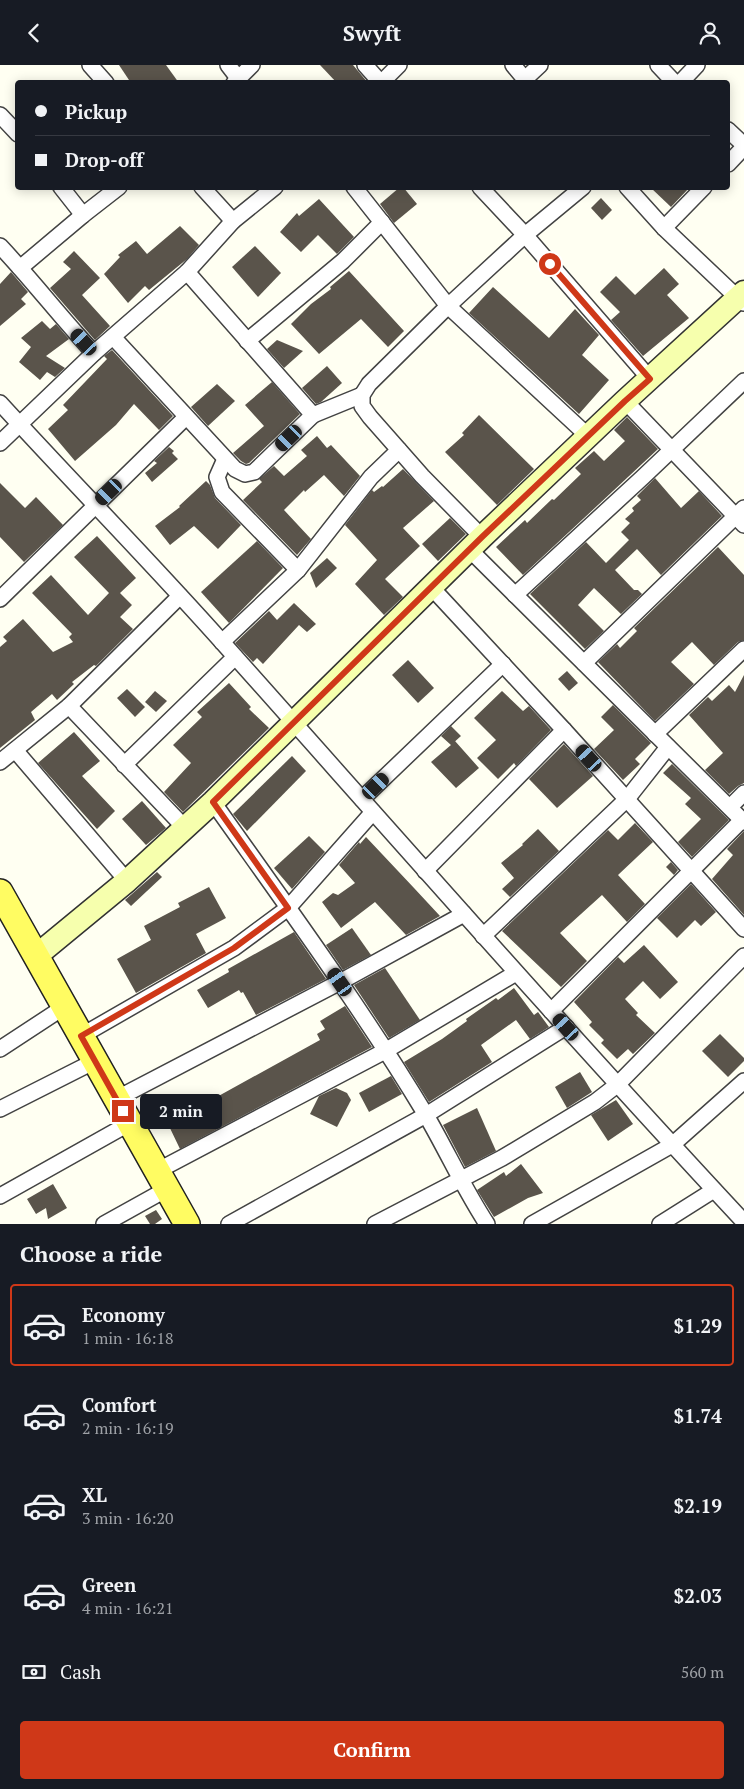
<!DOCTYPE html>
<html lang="en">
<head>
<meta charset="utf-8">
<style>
  body { margin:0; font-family:"PT Serif",serif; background:#242831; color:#f1f3f6; height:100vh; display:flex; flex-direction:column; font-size:19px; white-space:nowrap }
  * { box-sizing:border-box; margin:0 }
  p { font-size:16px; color:#9ea1a6 }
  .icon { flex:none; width:28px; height:28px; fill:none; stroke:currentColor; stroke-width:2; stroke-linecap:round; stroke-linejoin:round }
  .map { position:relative; height:1159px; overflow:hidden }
  .sheet { display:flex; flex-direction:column; background:#171b24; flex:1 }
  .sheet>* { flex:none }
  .banner { position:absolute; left:15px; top:15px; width:715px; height:110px; border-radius:5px; box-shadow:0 2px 12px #0003; display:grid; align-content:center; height:110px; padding:0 20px; background:#171b24 }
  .end { position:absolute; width:22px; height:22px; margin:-11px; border:6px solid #cf3818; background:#fff; box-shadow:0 0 0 2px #fff }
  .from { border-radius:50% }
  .bubble { position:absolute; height:35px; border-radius:5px; background:#171b24; box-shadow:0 2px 12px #0003; font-size:16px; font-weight:700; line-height:35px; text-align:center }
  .car { position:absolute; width:15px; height:30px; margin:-15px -8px; border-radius:6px; box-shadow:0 0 4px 1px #0007; background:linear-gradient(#222 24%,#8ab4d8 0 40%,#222 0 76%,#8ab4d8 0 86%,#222 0) }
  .banner b { display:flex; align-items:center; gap:18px; height:48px; font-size:19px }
  .banner b+b { border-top:1px solid #363941 }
  .banner i { width:12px; height:12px; background:#f1f3f6 }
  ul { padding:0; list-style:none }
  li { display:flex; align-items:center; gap:15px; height:82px; margin:0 10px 8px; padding:0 10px; border:2px solid transparent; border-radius:5px }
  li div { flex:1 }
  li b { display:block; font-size:19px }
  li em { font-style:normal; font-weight:700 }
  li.on { border-color:#cf3818 }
  li>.icon { width:45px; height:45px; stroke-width:1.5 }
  h2 { padding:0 20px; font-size:22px; line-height:60px }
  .pay { display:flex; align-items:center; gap:12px; height:55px; padding:0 20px; font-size:19px }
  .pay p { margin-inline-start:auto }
  .action { display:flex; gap:10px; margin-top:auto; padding:10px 20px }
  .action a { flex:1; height:58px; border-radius:5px; background:#cf3818; color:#fff; font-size:20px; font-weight:700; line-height:58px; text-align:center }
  header { display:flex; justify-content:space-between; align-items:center; height:65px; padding:0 20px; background:#171b24; font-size:22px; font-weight:700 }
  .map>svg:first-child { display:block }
  .building { fill:#5a544b }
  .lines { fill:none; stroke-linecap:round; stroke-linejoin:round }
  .street-casing { stroke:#434343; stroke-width:18 }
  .secondary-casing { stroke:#323232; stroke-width:25 }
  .primary-casing { stroke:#212121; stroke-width:28 }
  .street { stroke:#fff; stroke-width:15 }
  .secondary { stroke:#f6ffad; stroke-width:22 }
  .primary { stroke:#fffc62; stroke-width:25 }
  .route { stroke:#cf3818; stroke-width:6 }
</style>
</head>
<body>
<header><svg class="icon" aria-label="back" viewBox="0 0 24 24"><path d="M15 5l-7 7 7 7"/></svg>Swyft<svg class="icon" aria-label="person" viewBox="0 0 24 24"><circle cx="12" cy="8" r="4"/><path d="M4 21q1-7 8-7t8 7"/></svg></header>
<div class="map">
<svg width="744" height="1159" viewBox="0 0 744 1159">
  <rect width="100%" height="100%" fill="#fffff2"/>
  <!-- building -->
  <g class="building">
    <polygon points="119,0 166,0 179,18 131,18"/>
    <polygon points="320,0 353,0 368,18 337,18"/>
    <polygon points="400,122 403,122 417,139 394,158 380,139"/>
    <polygon points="650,122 690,122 671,142"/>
    <polygon points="601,133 612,145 602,155 591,143"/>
    <polygon points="319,134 354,172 337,189 318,170 301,187 280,167 297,148 299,151"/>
    <polygon points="180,161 199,180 187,194 149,225 145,221 128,238 104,209 120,192 118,190 136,176 147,189"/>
    <polygon points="255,181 281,208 258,232 232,202"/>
    <polygon points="74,186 100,213 82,230 110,261 95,275 50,223 71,204 63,197"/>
    <polygon points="664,203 679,219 667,230 689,253 643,291 611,255 620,247 600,227 616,211 635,230"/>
    <polygon points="349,206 404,266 388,282 361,254 319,289 291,259 311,239 331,224 330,222"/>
    <polygon points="11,207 28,227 21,234 26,239 0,261 0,219"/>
    <polygon points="493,222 549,273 575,244 599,270 582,290 609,315 579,349 469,248"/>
    <polygon points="42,256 50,264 56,259 69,274 46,291 65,303 55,312 47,307 40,315 19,297 31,282 21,273"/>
    <polygon points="277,275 303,286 284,303 267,284"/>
    <polygon points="112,285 173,351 159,365 134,339 116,360 75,396 48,364 68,345 63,340 107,294 104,291"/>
    <polygon points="327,301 342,318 321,337 316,339 302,323"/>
    <polygon points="272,317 300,349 249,398 246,399 241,396 233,388 264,361 245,340"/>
    <polygon points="217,319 235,336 208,361 191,342"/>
    <polygon points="479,350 534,404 497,440 445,387 464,370 462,368"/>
    <polygon points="627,352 658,384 523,510 496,482 525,455 527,458 552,434 554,435 581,409 575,403 594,386 604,396 625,376 614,365"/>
    <polygon points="317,371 327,383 331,380 360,411 344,431 324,410 305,427 304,425 284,445 311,474 297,490 243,435 262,417 259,414 274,401 284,411 307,391 301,385"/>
    <polygon points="169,382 174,386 172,388 178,394 152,417 145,408 157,398 154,396"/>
    <polygon points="403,404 434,436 403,463 420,481 385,514 403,532 384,550 355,519 377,495 345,460 372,425 374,427 382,421 383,422"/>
    <polygon points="655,413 681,443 699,426 722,451 661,510 637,484 615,505 634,525 638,525 642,529 621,549 594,523 578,540 604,566 585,584 530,529 586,477 606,498 629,475 621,467 630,458 625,454 634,446 632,443 641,435 637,431"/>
    <polygon points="206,416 210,420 215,433 241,460 218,484 194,461 170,480 155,461 180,442 179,441"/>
    <polygon points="0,418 25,443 36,432 63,460 24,497 0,472"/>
    <polygon points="450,453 466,469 438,496 422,479"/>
    <polygon points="97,471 136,513 120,528 132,540 120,552 133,564 96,601 94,600 72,617 74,619 57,635 52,629 31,647 35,655 0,683 0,582 7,576 3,572 23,554 53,587 73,577 69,572 72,569 32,528 51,510 88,550 109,528 74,492"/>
    <polygon points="257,476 283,503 229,558 201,527"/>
    <polygon points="718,482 744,510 744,575 738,577 714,600 692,577 671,597 694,619 655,656 598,597 617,579 620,583 637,566 634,563"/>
    <polygon points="327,493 337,503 316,523 310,508"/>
    <polygon points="294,538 316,559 307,567 299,560 263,599 257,593 253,597 235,578 269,546 277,555"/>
    <polygon points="408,595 434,623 418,638 392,610"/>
    <polygon points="567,606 578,618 569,626 558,614"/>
    <polygon points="744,610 744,718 738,721 729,729 705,705 723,688 689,650 708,632 712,636 729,620 735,627"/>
    <polygon points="229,618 251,642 249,644 269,663 183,747 164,727 191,698 173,680 202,652 197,647"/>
    <polygon points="127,624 145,642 135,652 117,633"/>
    <polygon points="155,626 167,636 156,647 145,637"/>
    <polygon points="502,626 523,646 529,641 551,665 516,701 514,698 498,714 477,693 496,675 474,653"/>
    <polygon points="613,640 651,678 635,694 640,699 623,715 594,684 614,665 601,652"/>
    <polygon points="451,661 461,671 451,680 455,676 479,703 456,723 431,697 451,680 441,671"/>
    <polygon points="74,667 100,696 82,711 115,746 97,764 38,698"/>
    <polygon points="564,679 593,711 557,743 529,714"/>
    <polygon points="292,691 306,706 247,766 233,749"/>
    <polygon points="672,699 729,755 692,792 678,777 701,754 685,739 691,733 663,708"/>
    <polygon points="142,736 166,763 146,780 122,754"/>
    <polygon points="635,758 653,777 618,810 645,839 627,857 602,830 560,868 587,896 561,922 502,866 608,765 618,775"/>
    <polygon points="538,764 559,786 510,832 502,824 514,813 501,798 523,780 522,779"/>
    <polygon points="744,766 744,850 712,814 733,790 727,784"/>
    <polygon points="309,771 325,787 292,824 274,803"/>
    <polygon points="366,772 414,823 440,851 406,870 375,837 341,863 322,837 333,828 338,830 355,818 339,800 359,777 360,779"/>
    <polygon points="671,797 678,805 674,810 666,802"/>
    <polygon points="157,807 162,812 131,841 125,835"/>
    <polygon points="691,819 716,847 701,861 695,855 677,873 657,853"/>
    <polygon points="209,822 226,853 196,869 206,888 136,928 117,894 151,875 144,861 180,842 178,838"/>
    <polygon points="352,863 371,890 343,905 326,880"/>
    <polygon points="294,867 326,914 256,950 243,927 241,928 239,925 208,943 197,925 229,907 228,904"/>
    <polygon points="644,880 678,917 660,934 643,916 625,934 638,948 636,950 655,968 633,989 628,984 617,994 601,978 604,975 589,960 592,957 574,937 618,892 624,898"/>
    <polygon points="385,903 420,955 389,973 354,920"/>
    <polygon points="514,923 534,950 538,947 549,962 530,974 516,955 481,980 492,997 429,1037 404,997 442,974 467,956 466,954 496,933 498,935"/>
    <polygon points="345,941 372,982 180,1084 168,1059 320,975 317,969 325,964 320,956"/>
    <polygon points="720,969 744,993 744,996 728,1012 702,986"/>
    <polygon points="580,1007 592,1027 567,1043 555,1022"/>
    <polygon points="391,1011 402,1029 369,1047 359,1028"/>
    <polygon points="336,1023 347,1028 351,1035 337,1062 310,1049 319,1031"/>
    <polygon points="616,1035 633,1059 608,1076 591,1050"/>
    <polygon points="477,1043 496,1086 465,1102 443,1060"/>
    <polygon points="521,1099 543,1128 528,1133 494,1152 477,1125 504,1107 506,1111"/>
    <polygon points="53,1119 67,1143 48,1154 46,1143 36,1149 27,1134"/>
    <polygon points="156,1145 162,1154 155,1159 150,1159 145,1151"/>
  </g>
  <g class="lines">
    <!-- street casing -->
    <g class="street-casing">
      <g id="street">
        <polyline points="90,0 106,18"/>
        <polyline points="228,0 238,13"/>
        <polyline points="365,0 381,18"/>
        <polyline points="513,0 528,18"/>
        <polyline points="658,0 675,18"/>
        <polyline points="525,14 540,0"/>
        <polyline points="234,18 252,0"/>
        <polyline points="381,18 399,0"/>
        <polyline points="680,18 697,0"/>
        <polyline points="0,50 18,69"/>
        <polyline points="728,65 744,80"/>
        <polyline points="728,99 744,82"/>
        <polyline points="61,122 83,150"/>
        <polyline points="202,122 233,156"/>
        <polyline points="354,122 448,241 588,371"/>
        <polyline points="480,122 525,170 650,314"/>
        <polyline points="627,122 664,163 743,238"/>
        <polyline points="664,163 704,122"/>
        <path d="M0,181C33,216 62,254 94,288"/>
        <polyline points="20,203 83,150 119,122"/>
        <polyline points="187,207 313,350 362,330"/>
        <polyline points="113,272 235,404 245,409 254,407 313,350"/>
        <polyline points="247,276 343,196 382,157"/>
        <polyline points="625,336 744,460"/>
        <path d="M0,338C74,419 151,497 223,578C396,772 567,967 744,1157"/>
        <polyline points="0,378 94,288 187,207 233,156 275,122"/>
        <polyline points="225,394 217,412 222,427 298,505"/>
        <polyline points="482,472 422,411 370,352 362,341 362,330 369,319 448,241 525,170 583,122"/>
        <polyline points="470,485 744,757"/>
        <polyline points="432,523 564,665 744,864"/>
        <polyline points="515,530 643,412 744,316"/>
        <polyline points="0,534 186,352"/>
        <polyline points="222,577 298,505 371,412 399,385"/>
        <polyline points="584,598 744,443"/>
        <polyline points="69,641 185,763"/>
        <polyline points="655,669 744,584"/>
        <polyline points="15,685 127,816"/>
        <polyline points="0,697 69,641 180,531"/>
        <polyline points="124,700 235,592"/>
        <polyline points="362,734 503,599"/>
        <path d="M213,737C286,840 361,942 426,1050C447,1086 464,1124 487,1159"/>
        <polyline points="730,742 744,728"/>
        <polyline points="425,806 564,665"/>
        <polyline points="483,871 627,734 668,682"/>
        <polyline points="551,946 742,755"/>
        <polyline points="81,971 234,883 288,843 373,747"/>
        <polyline points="0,984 64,942"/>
        <polyline points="116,1034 340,917 464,849"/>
        <polyline points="0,1044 95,996"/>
        <polyline points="157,1106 385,986 516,908"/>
        <polyline points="0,1131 130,1058"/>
        <polyline points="104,1159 167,1124"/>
        <polyline points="229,1159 426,1050 566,962"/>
        <polyline points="375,1159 502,1093 595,1037 617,1020 744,891"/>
        <polyline points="532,1159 672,1080 744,1016"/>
        <polyline points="660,1159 714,1125"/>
      </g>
    </g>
    <!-- secondary casing -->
    <g class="secondary-casing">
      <polyline id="secondary" points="36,891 127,816 213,737 482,472 625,336 744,227"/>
    </g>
    <!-- primary casing -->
    <g class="primary-casing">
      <polyline id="primary" points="0,827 187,1159"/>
    </g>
    <!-- street -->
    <use href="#street" class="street"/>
    <!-- secondary -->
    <use href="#secondary" class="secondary"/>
    <!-- primary -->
    <use href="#primary" class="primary"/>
  </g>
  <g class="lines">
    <!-- route -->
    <polyline class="route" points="123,1046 81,971 234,883 288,843 213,737 482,472 625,336 650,314 550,199"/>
  </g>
</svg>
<i class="end from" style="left:550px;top:199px"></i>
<i class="end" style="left:123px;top:1046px"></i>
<div class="bubble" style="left:140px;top:1029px;width:82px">2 min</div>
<i class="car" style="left:84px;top:277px;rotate:317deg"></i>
<i class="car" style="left:289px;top:373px;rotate:226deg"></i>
<i class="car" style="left:109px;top:427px;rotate:226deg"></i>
<i class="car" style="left:589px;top:693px;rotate:318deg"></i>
<i class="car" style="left:376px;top:721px;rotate:46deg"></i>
<i class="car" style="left:340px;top:917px;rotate:325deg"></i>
<i class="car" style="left:566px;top:962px;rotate:318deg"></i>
<div class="banner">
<b><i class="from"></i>Pickup</b>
<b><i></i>Drop-off</b>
</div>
</div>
<section class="sheet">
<h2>Choose a ride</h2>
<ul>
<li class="on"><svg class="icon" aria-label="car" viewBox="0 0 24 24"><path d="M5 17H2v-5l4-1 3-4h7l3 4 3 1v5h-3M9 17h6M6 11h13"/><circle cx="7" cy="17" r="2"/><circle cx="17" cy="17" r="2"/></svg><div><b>Economy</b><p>1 min · 16:18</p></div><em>$1.29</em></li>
<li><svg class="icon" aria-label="car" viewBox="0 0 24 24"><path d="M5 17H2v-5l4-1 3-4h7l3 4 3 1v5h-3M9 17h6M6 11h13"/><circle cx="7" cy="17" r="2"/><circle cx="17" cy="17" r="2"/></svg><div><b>Comfort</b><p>2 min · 16:19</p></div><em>$1.74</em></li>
<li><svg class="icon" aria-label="car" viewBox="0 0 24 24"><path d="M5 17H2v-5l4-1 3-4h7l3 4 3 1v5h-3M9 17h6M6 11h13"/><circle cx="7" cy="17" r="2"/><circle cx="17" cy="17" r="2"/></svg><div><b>XL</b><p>3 min · 16:20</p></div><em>$2.19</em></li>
<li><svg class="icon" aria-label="car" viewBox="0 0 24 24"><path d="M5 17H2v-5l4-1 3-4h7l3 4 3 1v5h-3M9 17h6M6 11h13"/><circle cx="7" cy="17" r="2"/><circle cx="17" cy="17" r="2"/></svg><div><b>Green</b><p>4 min · 16:21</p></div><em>$2.03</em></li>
</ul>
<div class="pay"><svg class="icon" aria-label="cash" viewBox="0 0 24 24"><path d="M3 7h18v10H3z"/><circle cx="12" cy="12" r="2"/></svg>Cash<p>560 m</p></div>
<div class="action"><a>Confirm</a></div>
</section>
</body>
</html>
